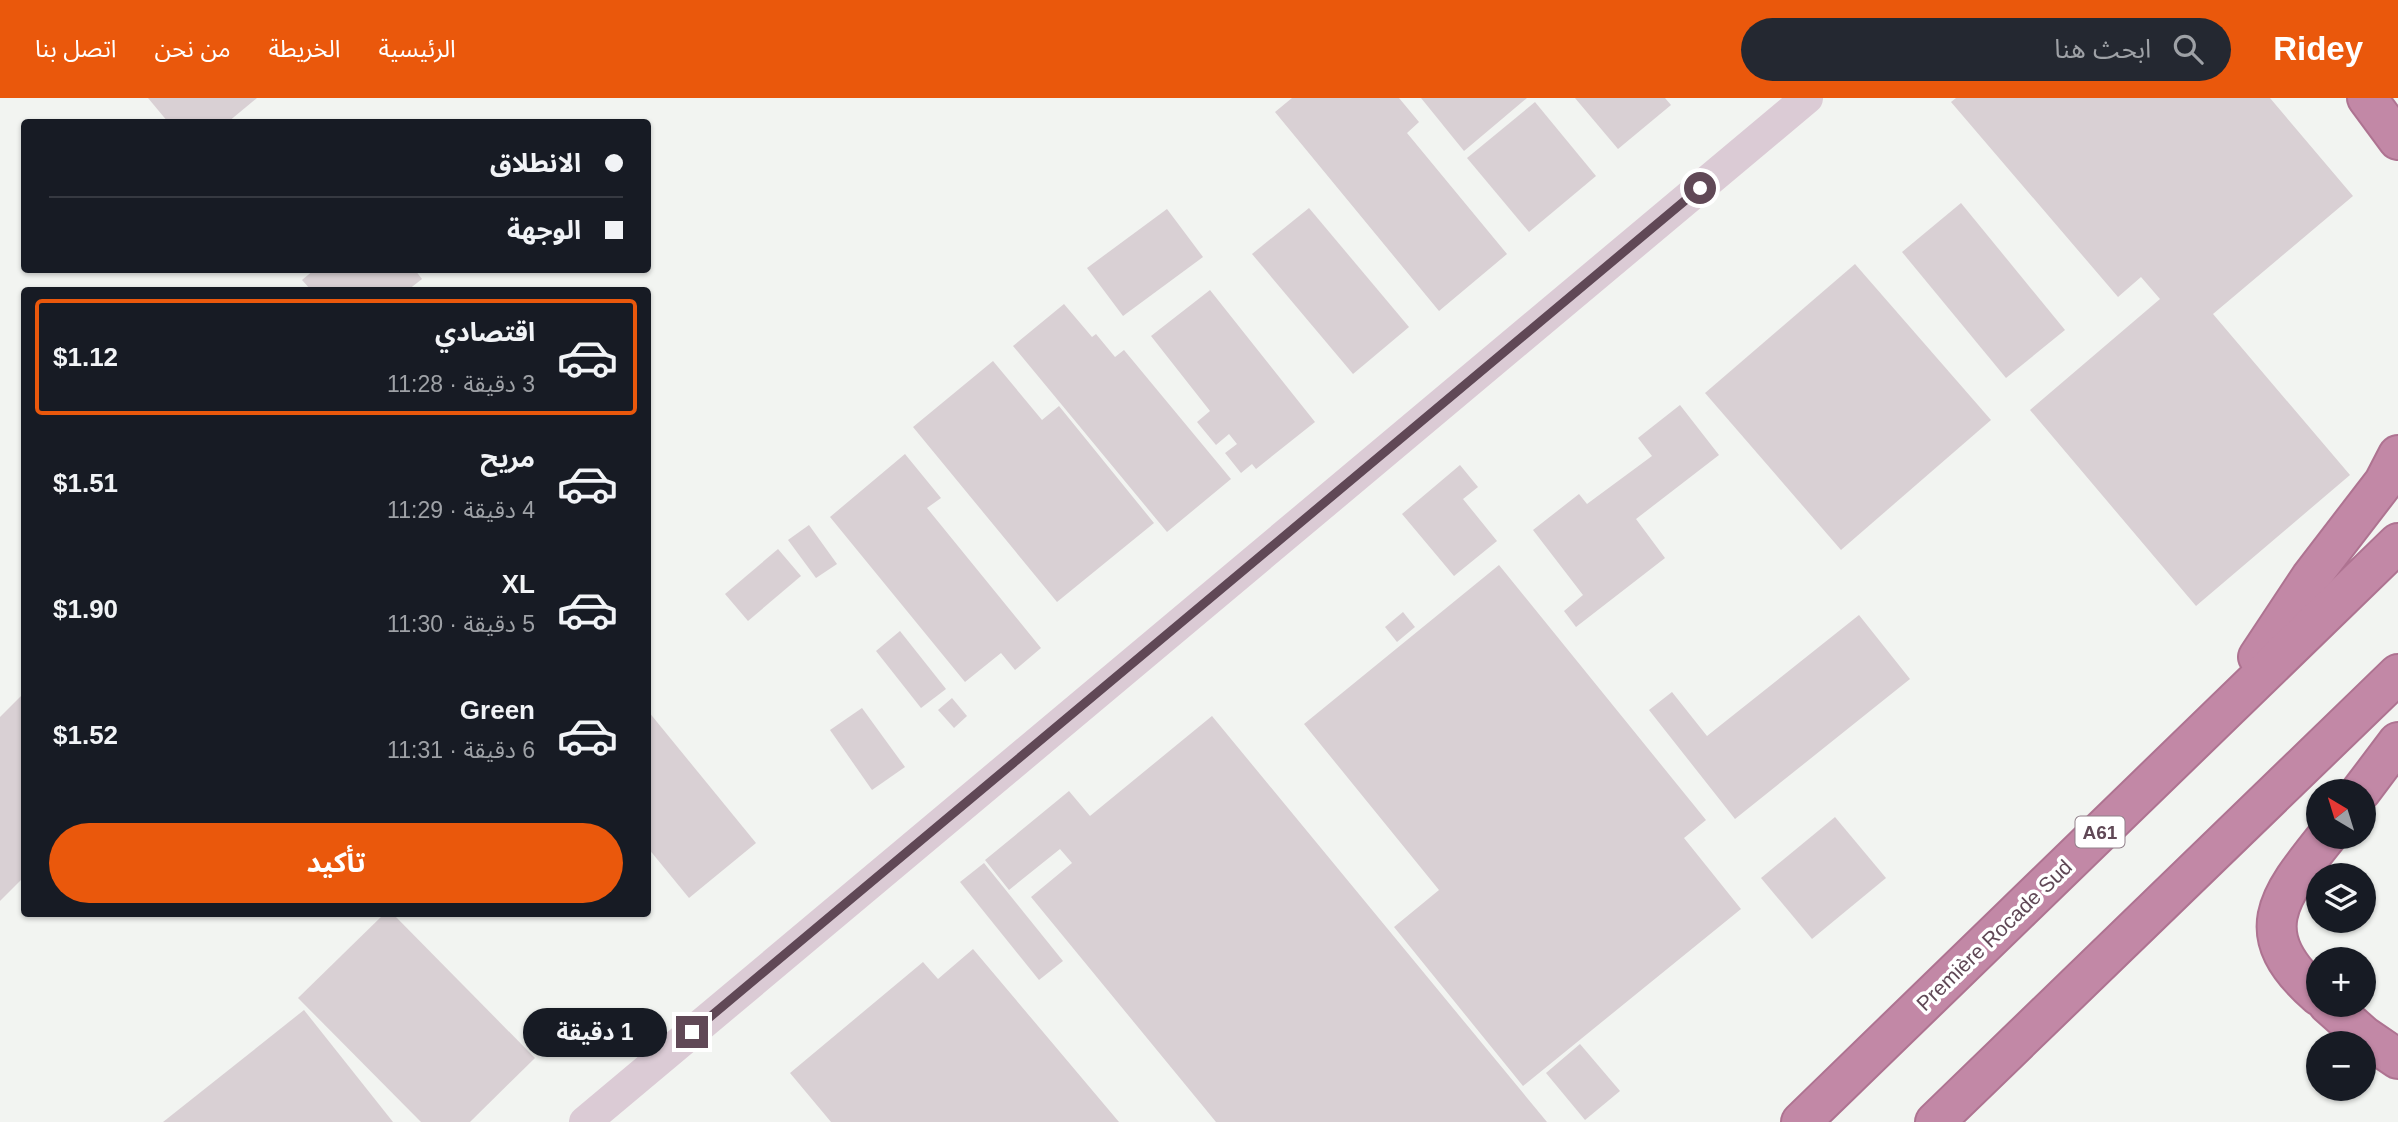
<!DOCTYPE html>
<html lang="ar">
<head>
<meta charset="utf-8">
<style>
  body { margin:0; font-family:Arial,"Noto Sans Arabic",sans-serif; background:#242831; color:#f1f3f6; direction:rtl; height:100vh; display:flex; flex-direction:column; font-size:26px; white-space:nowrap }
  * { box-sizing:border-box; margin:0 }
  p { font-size:23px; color:#9ea1a6 }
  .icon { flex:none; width:38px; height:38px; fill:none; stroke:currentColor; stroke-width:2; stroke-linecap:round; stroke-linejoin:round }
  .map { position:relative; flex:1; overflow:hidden; direction:ltr }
  .details { position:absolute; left:21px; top:189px; width:630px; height:630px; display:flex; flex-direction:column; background:#171b24; border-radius:7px; box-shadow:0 2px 5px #0004; direction:rtl }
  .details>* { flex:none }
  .hud { position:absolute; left:21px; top:21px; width:630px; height:154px; border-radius:7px; box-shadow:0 2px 5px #0004; direction:rtl; display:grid; align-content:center; height:154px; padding:0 28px; background:#171b24 }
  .needle { width:46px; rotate:322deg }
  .fabs { position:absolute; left:2306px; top:681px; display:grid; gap:14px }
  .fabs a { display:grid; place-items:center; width:70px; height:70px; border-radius:50%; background:#171b24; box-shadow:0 2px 5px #0004; font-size:35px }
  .end { position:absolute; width:32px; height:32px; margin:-16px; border:9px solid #604856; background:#fff; box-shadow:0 0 0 4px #fff }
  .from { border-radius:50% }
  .bubble { position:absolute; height:49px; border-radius:24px; background:#171b24; box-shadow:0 2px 5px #0004; font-size:23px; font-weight:700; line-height:49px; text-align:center; direction:rtl }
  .hud b { display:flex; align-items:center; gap:24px; height:66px; font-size:26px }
  .hud b+b { border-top:2px solid #363941 }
  .hud i { width:18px; height:18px; background:#f1f3f6 }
  ul { padding:12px 0 0; list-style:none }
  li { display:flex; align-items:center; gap:21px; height:116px; margin:0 14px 10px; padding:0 14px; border:4px solid transparent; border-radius:7px }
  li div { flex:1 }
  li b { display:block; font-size:26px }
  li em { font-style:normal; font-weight:700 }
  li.selected { border-color:#ea580c }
  li>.icon { width:63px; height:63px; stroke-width:1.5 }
  .primary-button { display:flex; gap:14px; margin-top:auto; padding:14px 28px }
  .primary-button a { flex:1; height:80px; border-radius:42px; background:#ea580c; color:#fff; font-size:28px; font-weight:700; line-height:80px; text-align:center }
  header { display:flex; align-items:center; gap:42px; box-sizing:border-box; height:98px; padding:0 35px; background:#ea580c; color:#fff }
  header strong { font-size:33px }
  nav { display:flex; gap:38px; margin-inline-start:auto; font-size:24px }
  .search { width:490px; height:63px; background:#242831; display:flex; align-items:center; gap:18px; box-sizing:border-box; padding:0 24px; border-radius:38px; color:#9ea1a6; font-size:26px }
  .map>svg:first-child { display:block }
  .building { fill:#d9d0d4 }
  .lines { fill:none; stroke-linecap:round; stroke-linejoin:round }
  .highway-casing { stroke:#ae7391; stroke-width:42 }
  .street { stroke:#dbcbd5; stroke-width:32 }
  .highway { stroke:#c288a6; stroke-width:38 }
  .route { stroke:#604856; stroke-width:9 }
  .labels { text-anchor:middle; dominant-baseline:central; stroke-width:7; stroke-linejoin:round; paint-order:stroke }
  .shield { fill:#fff; stroke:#907f89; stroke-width:2 }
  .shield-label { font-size:19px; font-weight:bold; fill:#604856 }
  .street-label { font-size:21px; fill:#604856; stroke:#fff }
</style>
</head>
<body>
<header>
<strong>Ridey</strong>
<div class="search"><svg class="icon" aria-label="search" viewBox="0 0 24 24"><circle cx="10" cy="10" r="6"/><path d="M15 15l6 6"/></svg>ابحث هنا</div>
<nav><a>الرئيسية</a><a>الخريطة</a><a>من نحن</a><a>اتصل بنا</a></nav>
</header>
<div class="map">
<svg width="2398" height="1024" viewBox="0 0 2398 1024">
  <rect width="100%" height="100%" fill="#f2f4f1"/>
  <!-- building -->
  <g class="building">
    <polygon points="148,0 257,0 228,24 168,24"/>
    <polygon points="1292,0 1399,0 1419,24 1407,35 1507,156 1439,213 1275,14"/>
    <polygon points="1421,0 1527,0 1464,53"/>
    <polygon points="1575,0 1665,0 1671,7 1618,51"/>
    <polygon points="1956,0 2270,0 2353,98 2213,216 2350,377 2196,508 2030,312 2160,201 2141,179 2118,199 1951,4"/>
    <polygon points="1535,4 1596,78 1529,134 1467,60"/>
    <polygon points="1961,105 2065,232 2006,280 1902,154"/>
    <polygon points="1309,110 1409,229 1353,276 1252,156"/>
    <polygon points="1167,111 1203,159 1123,218 1087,170"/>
    <polygon points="1855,166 1991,322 1841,452 1705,295"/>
    <polygon points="314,172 415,172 422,181 408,192 311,192 302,182"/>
    <polygon points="1210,192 1315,324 1256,371 1252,366 1241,375 1225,355 1237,346 1229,336 1216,347 1197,324 1210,313 1151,238"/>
    <polygon points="1064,206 1092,239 1096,236 1115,259 1124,252 1231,381 1167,434 1013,248"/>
    <polygon points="993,263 1042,322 1059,308 1154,425 1057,504 913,329"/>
    <polygon points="1680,307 1719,357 1636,421 1665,460 1576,529 1564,513 1583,497 1533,432 1579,396 1587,406 1652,358 1638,340"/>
    <polygon points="905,356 941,400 927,410 1041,550 1015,572 1001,555 965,584 830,419"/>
    <polygon points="1460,367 1478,389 1463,401 1497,443 1454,478 1402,416"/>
    <polygon points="809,427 837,466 816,480 788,442"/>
    <polygon points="778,451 801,478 748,523 725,496"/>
    <polygon points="1499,467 1706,722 1684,740 1741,811 1523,988 1394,829 1439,792 1304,626"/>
    <polygon points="1403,514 1415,529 1397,544 1385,529"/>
    <polygon points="1859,517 1910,581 1735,721 1649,612 1672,594 1707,638"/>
    <polygon points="900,533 946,591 921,610 876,553"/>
    <polygon points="24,595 24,779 0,803 0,619"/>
    <polygon points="952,600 967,618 954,630 938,612"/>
    <polygon points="862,610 905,669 872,692 830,632"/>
    <polygon points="648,613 756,745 689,800 648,750"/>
    <polygon points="1212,618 1547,1024 1216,1024 1031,799 1072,765 1060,751 1009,792 985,762 1069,693 1090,718"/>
    <polygon points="1835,719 1886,780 1812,841 1761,780"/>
    <polygon points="984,765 1063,863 1039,882 960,784"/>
    <polygon points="384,816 393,816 535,960 470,1024 421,1024 298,900"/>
    <polygon points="973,851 1119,1024 831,1024 790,975 923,864 938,881"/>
    <polygon points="304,912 393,1024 163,1024"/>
    <polygon points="1580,946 1620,993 1585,1022 1546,975"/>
  </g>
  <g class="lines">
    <!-- highway casing -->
    <g class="highway-casing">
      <g id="highway">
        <polyline points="2367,0 2398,42"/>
        <polyline points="2258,559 2311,479 2384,384 2398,357"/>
        <polyline points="2361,693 2398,644"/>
        <path d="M2319,898C2248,836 2277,800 2327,738"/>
        <polyline points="2328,906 2364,938 2398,961"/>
        <polyline points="1801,1024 2398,445"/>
        <polyline points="1935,1024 2398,576"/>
      </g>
    </g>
    <!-- street -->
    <polyline class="street" points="585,1024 1807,0"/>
    <!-- highway -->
    <use href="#highway" class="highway"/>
  </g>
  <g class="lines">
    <!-- route -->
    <polyline class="route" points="692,934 1700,90"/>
  </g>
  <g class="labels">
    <!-- shield labels -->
    <rect class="shield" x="2075.5" y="718.5" width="49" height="31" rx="5"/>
    <g class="shield-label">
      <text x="2100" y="734">A61</text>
    </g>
    <!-- street labels -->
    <g class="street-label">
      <text transform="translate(1994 837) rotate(-44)">Première Rocade Sud</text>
    </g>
  </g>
</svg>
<div class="fabs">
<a><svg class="needle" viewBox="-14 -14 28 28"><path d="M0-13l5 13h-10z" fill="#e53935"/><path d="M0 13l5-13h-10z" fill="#9ea1a6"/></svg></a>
<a><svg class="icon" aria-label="layers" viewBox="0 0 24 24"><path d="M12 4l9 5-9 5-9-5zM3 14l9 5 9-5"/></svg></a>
<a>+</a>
<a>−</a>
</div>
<i class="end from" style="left:1700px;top:90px"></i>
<i class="end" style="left:692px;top:934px"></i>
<div class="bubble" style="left:523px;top:910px;width:144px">1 دقيقة</div>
<div class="hud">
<b><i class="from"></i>الانطلاق</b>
<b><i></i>الوجهة</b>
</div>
<section class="details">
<ul>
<li class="selected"><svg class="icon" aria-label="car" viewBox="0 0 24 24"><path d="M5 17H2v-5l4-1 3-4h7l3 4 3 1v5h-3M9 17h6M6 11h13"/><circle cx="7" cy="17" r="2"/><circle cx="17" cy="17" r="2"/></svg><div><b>اقتصادي</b><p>3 دقيقة · 11:28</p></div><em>$1.12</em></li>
<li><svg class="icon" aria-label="car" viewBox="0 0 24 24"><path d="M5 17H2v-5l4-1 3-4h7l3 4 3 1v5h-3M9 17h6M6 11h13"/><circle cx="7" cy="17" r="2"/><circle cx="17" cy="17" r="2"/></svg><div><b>مريح</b><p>4 دقيقة · 11:29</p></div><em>$1.51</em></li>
<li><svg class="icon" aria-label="car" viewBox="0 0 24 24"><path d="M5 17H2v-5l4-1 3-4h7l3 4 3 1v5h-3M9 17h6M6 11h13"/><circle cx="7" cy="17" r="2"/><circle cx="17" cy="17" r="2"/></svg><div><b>XL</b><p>5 دقيقة · 11:30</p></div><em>$1.90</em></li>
<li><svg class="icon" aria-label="car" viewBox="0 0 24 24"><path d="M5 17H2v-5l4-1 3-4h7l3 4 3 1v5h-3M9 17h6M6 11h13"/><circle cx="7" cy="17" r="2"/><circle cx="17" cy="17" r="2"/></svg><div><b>Green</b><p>6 دقيقة · 11:31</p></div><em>$1.52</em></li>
</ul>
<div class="primary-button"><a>تأكيد</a></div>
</section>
</div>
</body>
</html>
